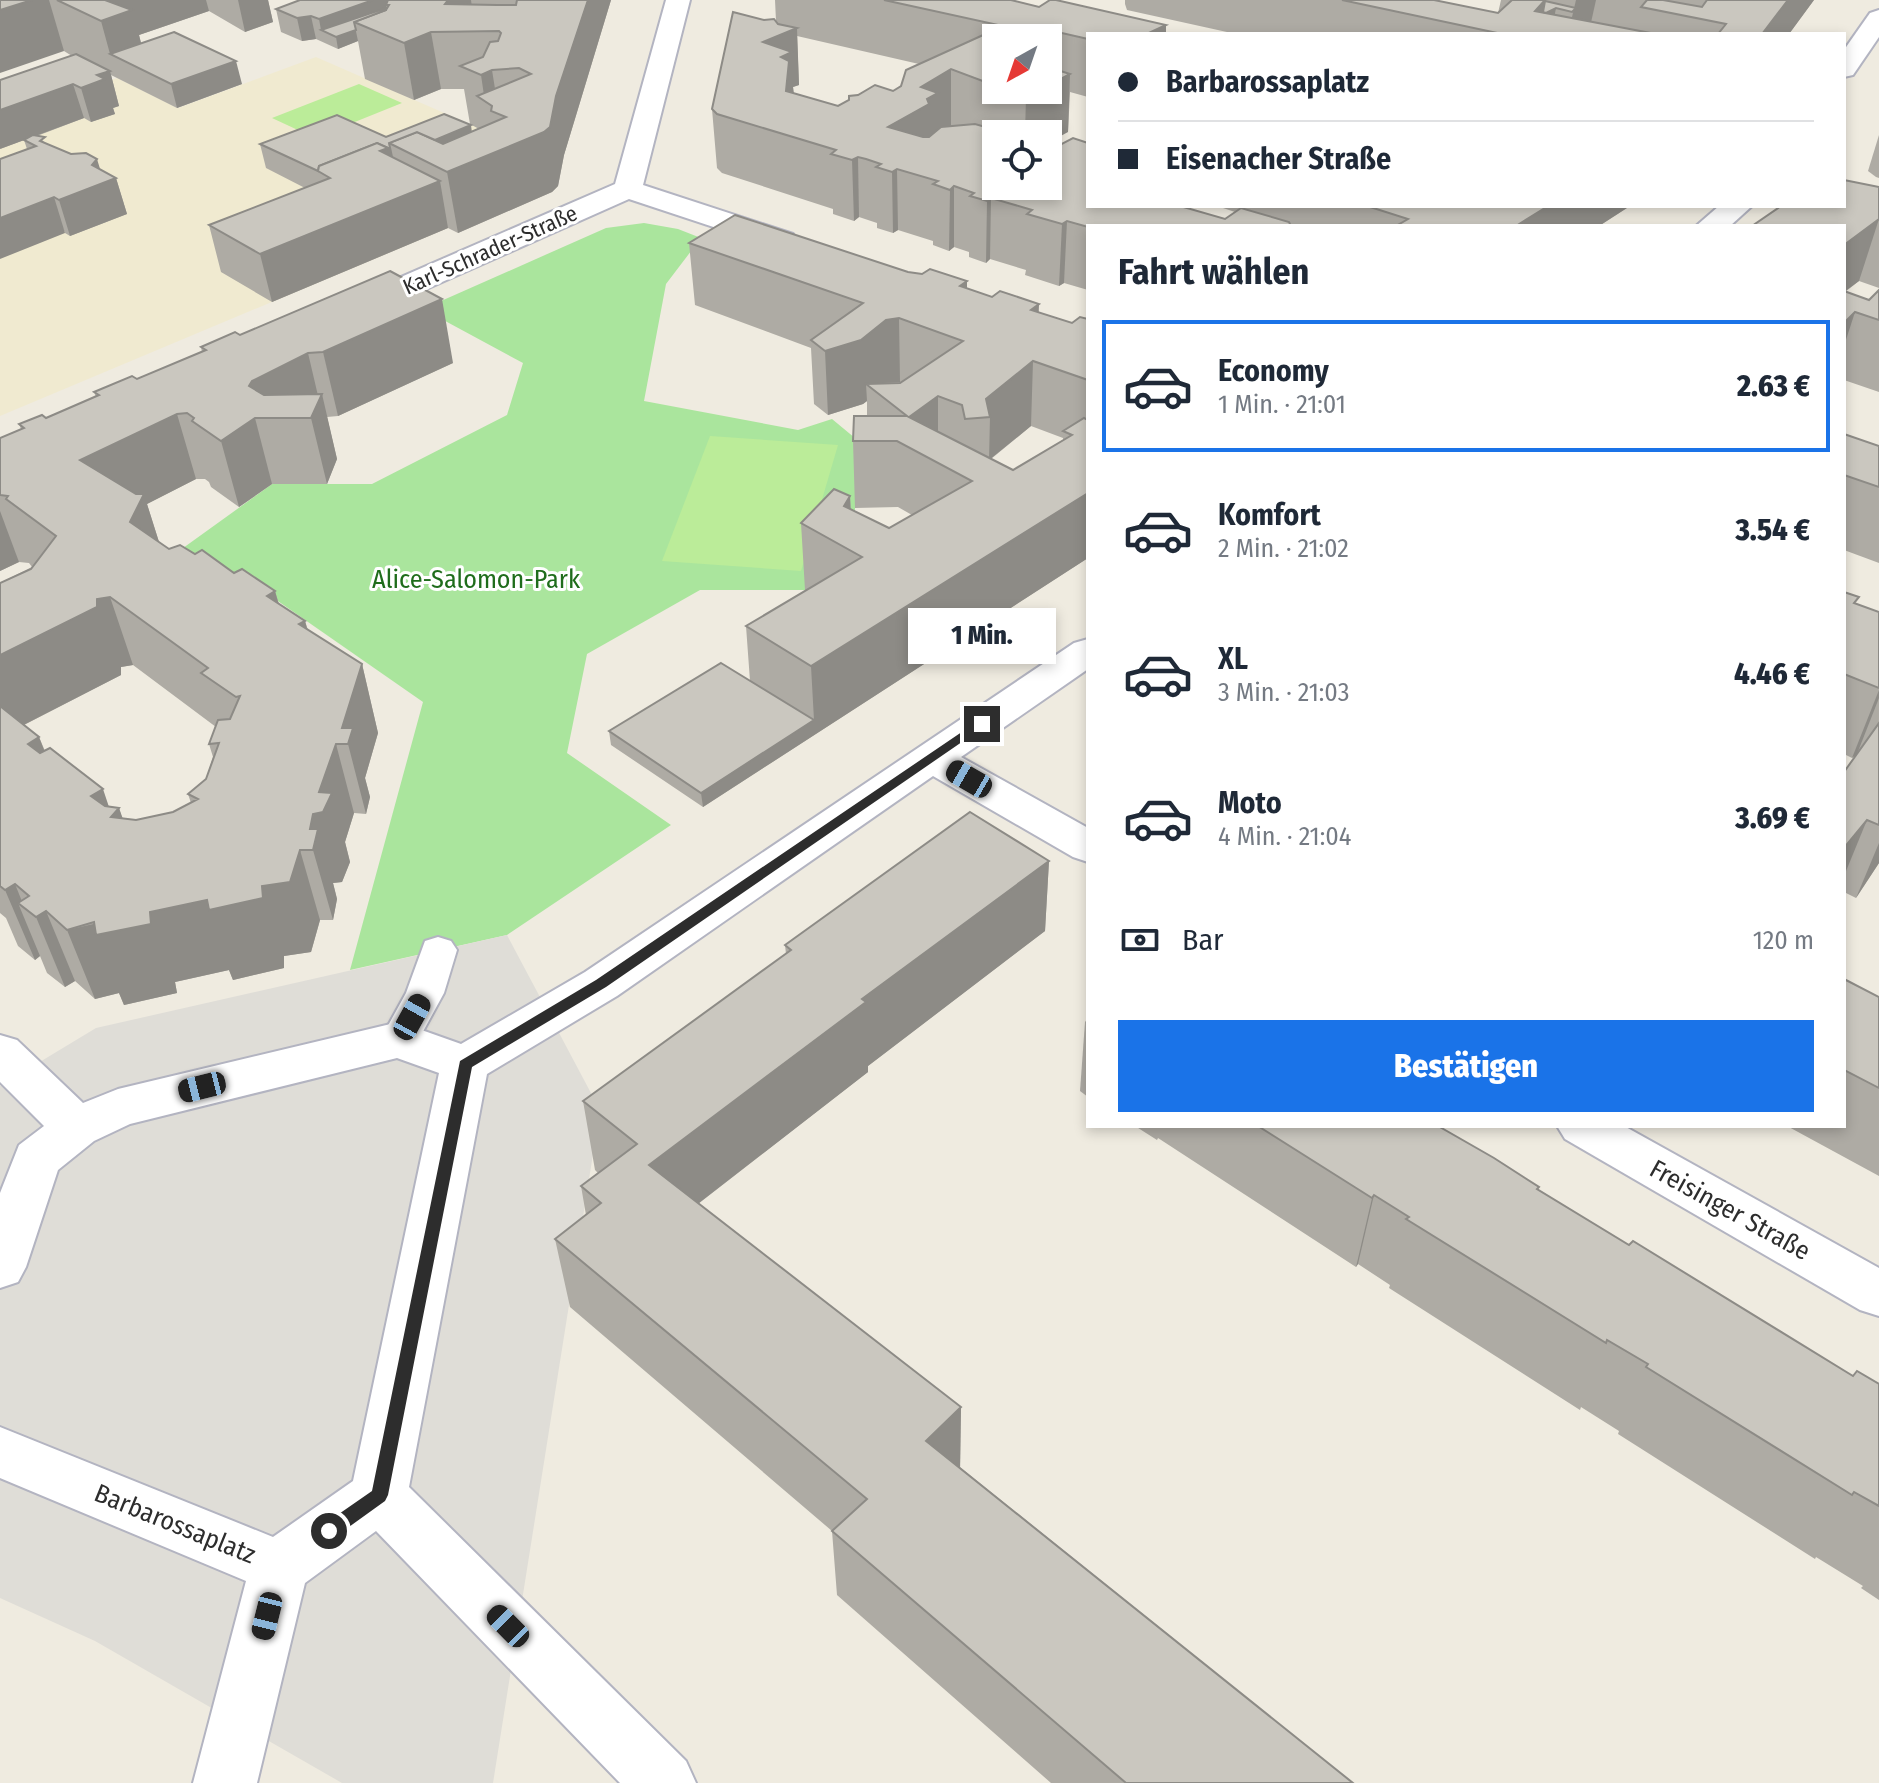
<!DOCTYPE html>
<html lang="de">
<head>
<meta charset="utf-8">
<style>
  body { margin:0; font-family:"Fira Sans Condensed",sans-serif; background:#f6f6f7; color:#1f2937; height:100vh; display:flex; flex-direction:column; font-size:30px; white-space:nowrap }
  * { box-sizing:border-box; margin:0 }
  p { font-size:26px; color:#747a83 }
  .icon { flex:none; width:44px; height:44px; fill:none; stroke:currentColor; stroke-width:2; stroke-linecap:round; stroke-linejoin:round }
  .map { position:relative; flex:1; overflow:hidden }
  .panel { position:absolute; left:1086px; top:224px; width:760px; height:904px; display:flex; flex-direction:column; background:#fff; border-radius:0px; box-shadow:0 4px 12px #0003 }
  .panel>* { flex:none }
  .guide { position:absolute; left:1086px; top:32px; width:760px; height:176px; border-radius:0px; box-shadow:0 4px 12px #0003; display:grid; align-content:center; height:176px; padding:0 32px; background:#fff }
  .needle { width:52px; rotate:220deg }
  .fabs { position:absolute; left:982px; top:24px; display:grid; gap:16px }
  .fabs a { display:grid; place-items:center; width:80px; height:80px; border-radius:0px; background:#fff; box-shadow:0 4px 12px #0003; font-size:40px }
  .end { position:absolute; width:36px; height:36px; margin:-18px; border:10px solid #2d2d2d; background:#fff; box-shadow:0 0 0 4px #fff }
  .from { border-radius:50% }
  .bubble { position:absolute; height:56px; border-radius:0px; background:#fff; box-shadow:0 4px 12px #0003; font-size:26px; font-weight:800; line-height:56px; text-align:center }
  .car { position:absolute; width:24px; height:48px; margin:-24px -12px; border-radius:10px; box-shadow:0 0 6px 2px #0007; background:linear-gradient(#222 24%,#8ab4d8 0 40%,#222 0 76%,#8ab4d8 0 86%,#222 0) }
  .guide b { display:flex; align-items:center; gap:28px; height:76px; font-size:30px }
  .guide b+b { border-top:2px solid #e0e1e3 }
  .guide i { width:20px; height:20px; background:#1f2937 }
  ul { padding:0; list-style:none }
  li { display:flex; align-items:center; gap:24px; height:132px; margin:0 16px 12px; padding:0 16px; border:4px solid transparent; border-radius:0px }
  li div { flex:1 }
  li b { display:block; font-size:30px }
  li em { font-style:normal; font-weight:800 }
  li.current { border-color:#1a73e8 }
  li>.icon { width:72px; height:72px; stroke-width:1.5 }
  h2 { padding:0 32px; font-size:36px; line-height:96px }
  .pay { display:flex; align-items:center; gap:20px; height:88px; padding:0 32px; font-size:30px }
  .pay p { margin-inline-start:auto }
  .cta { display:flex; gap:16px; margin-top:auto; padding:16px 32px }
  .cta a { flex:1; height:92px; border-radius:0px; background:#1a73e8; color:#fff; font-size:32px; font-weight:800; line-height:92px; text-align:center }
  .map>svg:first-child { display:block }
  .education { fill:#f0ead0 }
  .green { fill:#aae59d }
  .pitch { fill:#bbec99 }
  .plaza { fill:#dfddd7 }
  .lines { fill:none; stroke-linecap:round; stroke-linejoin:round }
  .service-casing { stroke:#b3b4c1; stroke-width:4 }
  .minor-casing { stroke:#b3b4c1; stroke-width:4 }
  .service { fill:#fff; fill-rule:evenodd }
  .minor { fill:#fff; fill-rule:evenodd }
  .wall { fill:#aeaba4; fill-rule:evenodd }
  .shaded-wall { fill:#8d8b86 }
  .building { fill:#cac7bf; stroke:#8d8b86; stroke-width:2 }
  .route { fill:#2d2d2d }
  .labels { text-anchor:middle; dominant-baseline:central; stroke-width:6; stroke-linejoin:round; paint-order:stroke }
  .far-street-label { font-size:22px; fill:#2d2d2d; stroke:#fff }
  .park-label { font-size:26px; fill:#1f6d1b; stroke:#fff }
  .street-label { font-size:26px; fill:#2d2d2d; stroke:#fff }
</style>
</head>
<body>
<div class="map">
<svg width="1879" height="1783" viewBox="0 0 1879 1783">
  <rect width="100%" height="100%" fill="#efebe0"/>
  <!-- education -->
  <polygon class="education" points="316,57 513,143 448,228 0,416 0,119 117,78 178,108"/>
  <!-- green -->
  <polygon class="green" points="644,223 678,229 701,238 666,284 644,401 798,430 832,419 908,482 855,508 855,536 805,590 700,590 587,654 567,753 671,825 507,935 350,970 423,702 262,590 165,561 272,484 372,484 507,415 523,363 423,309 606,228"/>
  <!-- pitch -->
  <g class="pitch">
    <polygon points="359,84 402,103 315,138 272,118"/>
    <polygon points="710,436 838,445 801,571 662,561"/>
  </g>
  <!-- plaza -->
  <polygon class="plaza" points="507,935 600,1110 493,1783 342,1783 95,1641 0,1598 0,1086 96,1028"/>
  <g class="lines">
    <!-- service casing -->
    <g class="service-casing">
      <polygon id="service" points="438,937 451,941 457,950 444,993 413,1050 399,1054 385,1050 380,1040 406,993 425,941"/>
    </g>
    <!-- minor casing -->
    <g class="minor-casing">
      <g id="minor">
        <polygon points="666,0 690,0 643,185 793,234 797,240 793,246 782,249 771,246 629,199 370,314 359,316 348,314 343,307 348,300 615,184"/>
        <polygon points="1879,10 1879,37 1853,75 1844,77 1844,50 1870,13"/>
        <polygon points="1719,206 1752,206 1730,226 1696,226"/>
        <polygon points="1088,639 1088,669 961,757 1088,828 1088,862 1073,857 933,776 617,996 487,1074 409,1487 686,1761 696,1783 620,1783 376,1531 305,1583 257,1783 193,1783 246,1581 0,1478 0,1427 273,1537 353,1481 439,1073 397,1058 130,1124 94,1141 58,1170 26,1267 18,1282 0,1288 0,1193 19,1145 44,1126 0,1082 0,1035 17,1040 83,1103 118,1089 399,1022 461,1044 585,972 1074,643"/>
        <polygon points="1557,1126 1624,1126 1879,1268 1879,1316 1860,1310 1565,1139"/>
      </g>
    </g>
    <!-- service -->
    <use href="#service" class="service"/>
    <!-- minor -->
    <use href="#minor" class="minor"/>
  </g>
  <!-- wall -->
  <g class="wall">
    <polygon points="0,0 268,0 273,22 245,32 209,11 139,35 141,43 242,84 177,108 111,75 119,106 113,108 115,114 91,122 84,118 37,136 47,144 116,178 127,214 70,236 65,233 27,149 24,140 0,149 72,56 64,51"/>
    <polygon points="300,0 611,0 564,155 558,186 552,192 458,233 448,228 272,302 221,272 209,225 305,188 266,168 260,144 472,132 479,129 470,124 464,89 441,89 414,100 365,79 358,41 338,49 316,39 302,41 281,32 276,9"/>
    <path d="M775,0H1011L1039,7L1166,25V34H1088V97L1070,92L1068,132L1048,134H996V186H1048V151L1088,206L1225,219L1235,212L1217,206H1630L1599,226H1088V290L1064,283L1059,286L1025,275L1026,270L990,259L986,263L969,257V252L954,247L949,251L933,245V241L898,230L893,233L877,228V223L859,217L854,221L833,214V209L722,173L717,168L712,109L764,20L776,21ZM797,36L919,64L901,86L893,91L838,106L794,93L793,87L799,85ZM996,38H1048V90H996Z"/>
    <polygon points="1125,0 1440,0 1438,1 1498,13 1501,0 1814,0 1789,34 1236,34 1127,10 1125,4"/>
    <polygon points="1879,135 1879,178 1876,177 1868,171"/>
    <polygon points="1879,187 1879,288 1859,281 1845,292 1869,300 1879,290 1879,392 1844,380 1844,226"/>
    <path d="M689,243L908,272L967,289L1072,323L1088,319V558L703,807L611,745L609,731L750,681L746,626L806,591L805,590L801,523L850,496L851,510L889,528L912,515L898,507L855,508L853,441L867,416V401L863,404L828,415L814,404L811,348L695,305ZM1031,426L1063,438V440L1013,470L991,459Z"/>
    <path d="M240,335L453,363L338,416L327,417L337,459L327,484H272L239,507L211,487L209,482L205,479H196L147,504L159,542L169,549L195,554L275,591L279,604L305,621L308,630L362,664L378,733L365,778L370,797L366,814L354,813L345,842L350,862L342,882L333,883L337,899L333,920H320L311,952L284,956V968L233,980L229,970L175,982L177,993L124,1005L119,993L95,999L75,981L65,987L47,973L40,956L35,960L18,946L6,918L0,913V583L32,567L29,563L19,562L0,571V438L21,429L19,424L46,418L96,397L94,392L137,379L202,352L201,347ZM133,665L216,727L209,744L213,757L206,779L188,794L191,803L173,812L136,820L122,818L119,808L109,807L45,751L39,737L24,725L121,675V667Z"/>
    <polygon points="1844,434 1879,446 1879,563 1844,550"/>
    <polygon points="1844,592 1856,604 1879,612 1879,863 1856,898 1844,892 1844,772 1857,754 1852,758 1844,754"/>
    <polygon points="1049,861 1045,931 868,1066 868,1072 698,1204 961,1407 960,1467 1353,1783 1051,1783 837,1595 832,1531 570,1307 555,1239 586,1215 581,1186 598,1173 595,1170 583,1101 786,954 785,945"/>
    <polygon points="1844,979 1879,997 1879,1176 1787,1126 1844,1126"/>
    <polygon points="1088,1018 1088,1097 1080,1091 1085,1022"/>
    <polygon points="1135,1126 1438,1126 1539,1187 1538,1190 1629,1245 1853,1376 1879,1384 1879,1600 1861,1588 1863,1586 1816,1557 1815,1559 1618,1434 1619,1431 1581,1407 1580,1410 1389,1288 1390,1285 1358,1264 1356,1267 1158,1138 1157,1140"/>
  </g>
  <!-- shaded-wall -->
  <g class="shaded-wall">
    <polygon points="32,0 49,0 64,51 0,73 0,10"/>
    <polygon points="88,0 206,0 209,11 139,35 147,67 110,54 101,21"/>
    <polygon points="238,0 268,0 273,22 245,32"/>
    <polygon points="373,0 395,0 389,5 386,5 390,29 354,22 358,41 338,49 336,37 321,30 319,19"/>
    <polygon points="436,0 471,0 473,15"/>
    <polygon points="588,0 611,0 564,155 558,186 552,192 458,233 447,172 556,96"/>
    <polygon points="1545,0 1543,14 1556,8 1551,34 1535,11"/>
    <polygon points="1576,0 1596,0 1590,27 1568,34"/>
    <polygon points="1788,0 1814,0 1789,34 1762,34"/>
    <polygon points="311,16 316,39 302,41 297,18"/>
    <polygon points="1166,25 1166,34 1151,34 1151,32"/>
    <polygon points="797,28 799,85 793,87 795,110 763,42"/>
    <polygon points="1040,28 1040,38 1016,38"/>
    <polygon points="431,32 441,89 414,100 404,43"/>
    <polygon points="236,61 242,84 177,108 171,84"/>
    <polygon points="951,69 951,127 897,169 898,230 893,233 892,172 888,127 921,87"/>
    <polygon points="492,70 499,114 492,106 485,102 481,75"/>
    <polygon points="110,71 119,106 113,108 115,114 91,122 81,88 97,75"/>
    <polygon points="1070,74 1068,132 1048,143 1048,134 1025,134 1026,97 1040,90 1048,90 1048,86"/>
    <polygon points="73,84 84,118 0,149 0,110"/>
    <polygon points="471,125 474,150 407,152"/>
    <polygon points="388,148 390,159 380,151"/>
    <polygon points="996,151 996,186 991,198 990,259 986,263 987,201 991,154"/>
    <polygon points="858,157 859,217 854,221 852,160"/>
    <polygon points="97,159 104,182 116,178 127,214 70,236 59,200"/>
    <polygon points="440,181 448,228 272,302 260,254"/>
    <polygon points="954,186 954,247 949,251 950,190"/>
    <polygon points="54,197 65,233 0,259 0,218"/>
    <polygon points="1548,206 1630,206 1599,226 1516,226"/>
    <polygon points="1879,219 1859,281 1844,292 1844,245"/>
    <polygon points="1067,221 1064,283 1059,286 1062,224"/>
    <polygon points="967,281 967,344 960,286"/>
    <polygon points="442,299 453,363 338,416 323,352"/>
    <polygon points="1039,304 1037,363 1033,361 1031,426 989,460 990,417 986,399 1031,310"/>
    <polygon points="1855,312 1844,346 1844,323"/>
    <polygon points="899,318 900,382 866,384 867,401 863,404 828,415 825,351 886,320"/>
    <polygon points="308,353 319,400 322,394 337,459 327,484 311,418 257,418 249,386 252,381"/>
    <polygon points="938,396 938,461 909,417"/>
    <polygon points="177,414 196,479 147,504 165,561 152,590 80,460"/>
    <polygon points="255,418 272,484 239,507 221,441"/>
    <polygon points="1088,493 1088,558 703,807 701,793 814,720 811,666"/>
    <polygon points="850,496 852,552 844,506"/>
    <polygon points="0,511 19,562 0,571"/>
    <polygon points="275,591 294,659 267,596"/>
    <polygon points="110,597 133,665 121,667 121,675 0,737 0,655 97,599"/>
    <polygon points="305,621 323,689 299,624"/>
    <polygon points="362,664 378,733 365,778 370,797 366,814 348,744 342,728"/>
    <polygon points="1879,690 1879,698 1857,754 1852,758"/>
    <polygon points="39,737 66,807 28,744"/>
    <polygon points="336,744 354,813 345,842 350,862 342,882 333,883 337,899 333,920 313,850 310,829 319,792"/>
    <polygon points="103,789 112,816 119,808 144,878 91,796"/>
    <polygon points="1867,820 1844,876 1844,848"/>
    <polygon points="1879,843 1879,863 1856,898"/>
    <polygon points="300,850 320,920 311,952 284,956 284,968 233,980 229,970 175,982 177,993 124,1005 119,993 95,999 67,930 262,886"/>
    <polygon points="1049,861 1045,931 868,1066 868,1072 659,1234 649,1165 862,999"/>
    <polygon points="15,884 25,909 18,903 40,956 35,960 5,890"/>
    <polygon points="46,911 75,981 65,987 36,917"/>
    <polygon points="1374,1195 1358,1264 1356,1267 1372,1198"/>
    <polygon points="961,1407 960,1473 926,1441"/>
  </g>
  <!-- building -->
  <g class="building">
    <polygon points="0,0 32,0 0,10"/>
    <polygon points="57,0 105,0 132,10 101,21"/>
    <polygon points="300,0 373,0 319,19 311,16 297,18 276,9"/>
    <polygon points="388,0 448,0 445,4 497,5 516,5 517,0 588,0 556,96 550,127 544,132 447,172 389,143 417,132 443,144 506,117 491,111 492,106 477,96 531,74 519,68 492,70 481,75 460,66 483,57 490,42 498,41 501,33 499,31 431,32 404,43 354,22 386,10 389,5 386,5"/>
    <polygon points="884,0 1011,0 1039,7 1050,0 1056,0 1166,25 1151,32 1156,34 1088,34 1088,39 1040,28 1016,38 996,38 996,47 992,49 996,50 996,86 951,69 921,87 938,93 927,99 929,104 888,127 923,137 929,137 941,127 975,124 1003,132 1004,134 996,134 996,151 991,154 996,156 996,186 1048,186 1048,157 1049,156 1048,155 1048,151 1073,138 1088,143 1088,206 1180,206 1225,219 1241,208 1289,222 1291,226 1088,226 1088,227 1067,221 1062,224 1027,214 1032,210 991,198 987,201 970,196 974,193 954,186 950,190 933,184 938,181 897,169 892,172 876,167 881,164 866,159 858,157 852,160 831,154 836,150 717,114 712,109 733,12 764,20 774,19 778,24 797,28 763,42 792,52 781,57 789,61 786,91 838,106 849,100 849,96 858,95 875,85 893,91 901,86 906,70 1003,26"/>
    <polygon points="1342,0 1434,0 1498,13 1512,0 1545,0 1535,11 1656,34 1502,34"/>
    <polygon points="1647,0 1663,0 1702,7 1707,0 1788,0 1762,34 1718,34 1726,24 1641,7"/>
    <polygon points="1545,1 1576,8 1572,12 1556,8 1546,13 1543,12"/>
    <polygon points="386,8 386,10 354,22 356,30 336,37 321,30"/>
    <polygon points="174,32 236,61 171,84 110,54"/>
    <polygon points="76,54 110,71 97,75 105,79 81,88 73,84 0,110 0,80"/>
    <polygon points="1048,67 1070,74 1048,86"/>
    <polygon points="1007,90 1040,90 1026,97"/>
    <polygon points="444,114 471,125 435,140 417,132 389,143 392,157 390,156 388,148 377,143 319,166 318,171 260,144 337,115 386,137"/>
    <polygon points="33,135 45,137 40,141 71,154 86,153 97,159 92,165 116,178 59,200 54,197 0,218 0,159 36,146 24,140"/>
    <polygon points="377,143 388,148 380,151 440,181 260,254 209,225 330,178 318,171 319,166"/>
    <polygon points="1844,180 1879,187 1879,219 1844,245 1844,226 1752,226 1781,206 1844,206"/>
    <polygon points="1367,206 1548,206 1516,226 1396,226 1408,219"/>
    <polygon points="735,215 908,272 922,274 930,269 967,281 960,286 992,297 1000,291 1039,304 1031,310 1072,323 1080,317 1088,319 1088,380 1033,361 986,399 990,417 965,419 962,405 938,396 909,417 1013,470 1072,435 1063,431 1084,418 1088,420 1088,493 811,666 746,626 862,557 801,523 834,489 850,496 844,506 889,528 972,481 897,441 853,441 854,416 907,416 866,384 900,383 963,341 899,318 886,320 861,340 825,351 811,340 863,303 689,243"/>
    <polygon points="390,271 442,299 323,352 308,353 252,381 249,386 264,395 322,394 311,418 255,418 221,441 192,421 194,418 187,413 177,414 80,460 136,494 144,494 130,522 169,549 180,545 195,554 202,550 234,573 242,569 275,591 267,596 305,621 299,624 362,664 342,728 353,728 348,744 336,744 319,792 332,793 323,812 313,814 310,829 318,829 313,850 300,850 290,882 262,886 263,898 209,910 207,900 150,912 151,924 96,935 94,922 67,930 46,911 36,917 18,903 29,896 15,884 5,890 0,886 0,706 39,737 28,744 40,753 50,748 103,789 91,796 105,806 119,808 111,817 136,820 173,812 198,799 188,794 206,779 219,743 209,744 218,720 230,719 240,696 236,697 201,673 208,668 110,597 97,599 97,607 0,655 0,583 31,569 56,536 6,499 8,496 0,495 0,438 24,428 19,424 42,415 46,418 99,395 94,392 132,376 137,379 206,350 201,347 235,332 240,335"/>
    <polygon points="1879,290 1879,320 1855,312 1844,323 1844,291 1869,300"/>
    <polygon points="1844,434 1879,446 1879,487 1844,475"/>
    <polygon points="1844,592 1859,597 1854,603 1879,612 1879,688 1844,674"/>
    <polygon points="721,663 814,720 701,793 609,731"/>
    <polygon points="1879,723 1879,825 1867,820 1844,848 1844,772"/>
    <polygon points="970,812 1049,861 862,999 866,1002 649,1165 961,1407 926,1441 1353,1783 1126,1783 832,1531 867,1499 555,1239 601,1203 581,1186 637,1144 583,1101 791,950 785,945"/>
    <polygon points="1844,979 1879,997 1879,1088 1844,1070"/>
    <polygon points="1258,1126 1438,1126 1494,1158 1539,1187 1537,1189 1629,1245 1633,1241 1853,1376 1857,1371 1879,1384 1879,1506 1854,1492 1852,1495 1646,1367 1648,1364 1607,1340 1606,1343 1406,1219 1409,1217 1374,1195 1372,1198"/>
  </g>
  <!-- route -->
  <polygon class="route" points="978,721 988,724 606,987 472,1067 388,1495 385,1501 335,1537 323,1537 321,1531 323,1525 372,1491 460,1061 596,980"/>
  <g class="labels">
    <!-- far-street labels -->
    <g class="far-street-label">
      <text transform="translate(490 250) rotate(-24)">Karl-Schrader-Straße</text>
    </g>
    <!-- park labels -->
    <g class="park-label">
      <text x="476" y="579">Alice-Salomon-Park</text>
    </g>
    <!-- street labels -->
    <g class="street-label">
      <text transform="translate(1730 1210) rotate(29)">Freisinger Straße</text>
      <text transform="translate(175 1524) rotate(22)">Barbarossaplatz</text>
    </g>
  </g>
</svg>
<div class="fabs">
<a><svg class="needle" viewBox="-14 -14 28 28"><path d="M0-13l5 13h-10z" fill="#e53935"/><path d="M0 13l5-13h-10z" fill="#747a83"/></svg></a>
<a><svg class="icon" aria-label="locate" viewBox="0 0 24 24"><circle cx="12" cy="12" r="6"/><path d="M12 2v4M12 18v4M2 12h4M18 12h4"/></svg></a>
</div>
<i class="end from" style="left:329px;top:1531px"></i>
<i class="end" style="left:982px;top:724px"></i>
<div class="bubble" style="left:908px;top:608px;width:148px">1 Min.</div>
<i class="car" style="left:969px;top:779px;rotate:300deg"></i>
<i class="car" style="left:412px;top:1017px;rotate:29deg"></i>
<i class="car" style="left:202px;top:1087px;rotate:256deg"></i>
<i class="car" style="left:267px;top:1616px;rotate:194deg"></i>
<i class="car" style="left:508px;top:1626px;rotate:315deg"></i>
<div class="guide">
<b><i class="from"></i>Barbarossaplatz</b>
<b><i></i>Eisenacher Straße</b>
</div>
<section class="panel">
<h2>Fahrt wählen</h2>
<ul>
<li class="current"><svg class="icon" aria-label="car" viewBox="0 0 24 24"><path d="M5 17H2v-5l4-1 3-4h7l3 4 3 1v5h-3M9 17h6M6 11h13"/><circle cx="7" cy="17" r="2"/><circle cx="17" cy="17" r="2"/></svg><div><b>Economy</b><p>1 Min. · 21:01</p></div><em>2.63 €</em></li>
<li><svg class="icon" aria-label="car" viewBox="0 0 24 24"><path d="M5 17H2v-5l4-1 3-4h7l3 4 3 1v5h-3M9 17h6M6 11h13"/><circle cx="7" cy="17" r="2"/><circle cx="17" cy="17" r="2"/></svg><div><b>Komfort</b><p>2 Min. · 21:02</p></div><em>3.54 €</em></li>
<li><svg class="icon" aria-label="car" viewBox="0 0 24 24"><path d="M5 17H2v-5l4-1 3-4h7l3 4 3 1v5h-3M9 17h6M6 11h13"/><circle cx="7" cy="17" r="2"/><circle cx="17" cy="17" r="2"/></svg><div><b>XL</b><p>3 Min. · 21:03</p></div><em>4.46 €</em></li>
<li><svg class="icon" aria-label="car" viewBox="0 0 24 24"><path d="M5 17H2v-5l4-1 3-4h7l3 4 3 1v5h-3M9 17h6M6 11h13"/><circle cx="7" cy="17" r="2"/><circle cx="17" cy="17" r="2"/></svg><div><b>Moto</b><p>4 Min. · 21:04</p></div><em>3.69 €</em></li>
</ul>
<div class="pay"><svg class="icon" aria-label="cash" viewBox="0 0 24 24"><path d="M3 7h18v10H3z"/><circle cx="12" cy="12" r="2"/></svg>Bar<p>120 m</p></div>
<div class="cta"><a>Bestätigen</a></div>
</section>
</div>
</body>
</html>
